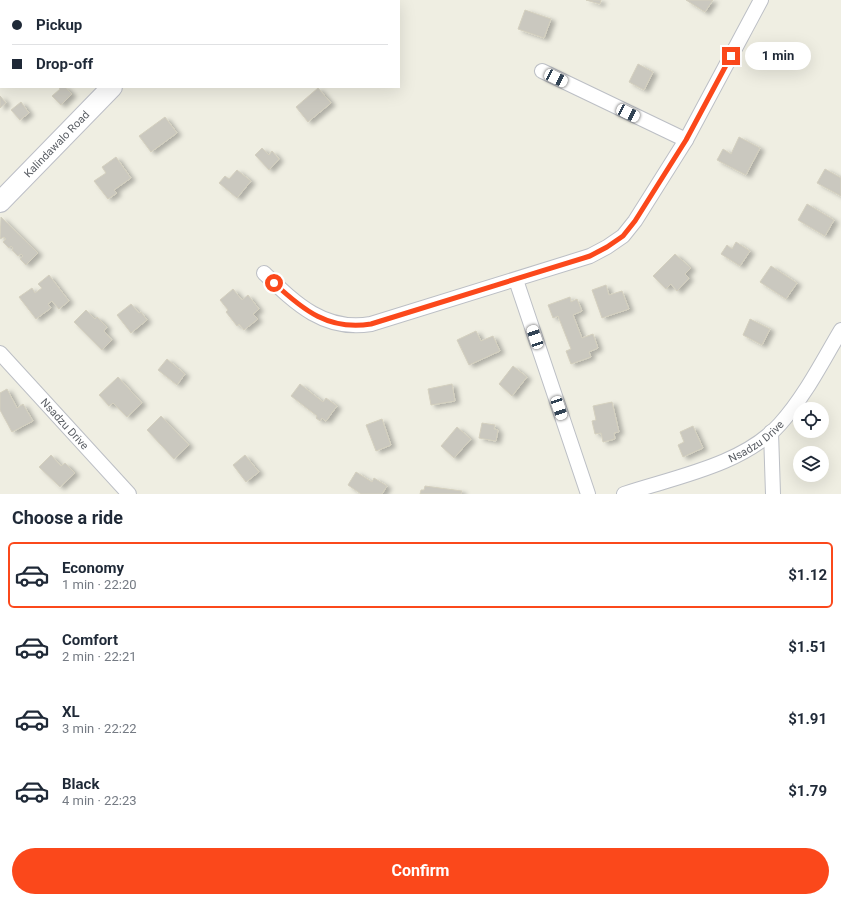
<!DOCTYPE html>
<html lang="en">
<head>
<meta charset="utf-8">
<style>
  body { margin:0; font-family:Roboto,sans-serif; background:#f2f2f3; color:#1f2937; height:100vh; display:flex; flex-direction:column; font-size:15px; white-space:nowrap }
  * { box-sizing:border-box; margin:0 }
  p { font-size:13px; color:#747a83 }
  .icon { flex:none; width:22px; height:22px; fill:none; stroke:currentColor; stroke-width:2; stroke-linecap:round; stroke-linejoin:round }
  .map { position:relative; height:494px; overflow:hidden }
  .drawer { display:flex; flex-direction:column; background:#fff; flex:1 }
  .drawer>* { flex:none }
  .top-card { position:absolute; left:0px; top:0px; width:400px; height:88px; box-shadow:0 4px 16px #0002; display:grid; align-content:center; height:88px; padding:0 12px; background:#fff }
  .controls { position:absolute; left:793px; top:402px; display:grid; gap:8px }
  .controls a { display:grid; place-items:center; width:36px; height:36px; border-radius:50%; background:#fff; box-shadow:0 4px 16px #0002; font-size:20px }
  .end { position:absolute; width:18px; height:18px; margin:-9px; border:5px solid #fb481b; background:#fff; box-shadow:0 0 0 2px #fff }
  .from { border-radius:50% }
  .bubble { position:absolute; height:28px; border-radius:14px; background:#fff; box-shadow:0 4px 16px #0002; font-size:13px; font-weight:700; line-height:28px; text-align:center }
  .car { position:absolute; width:12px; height:24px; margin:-12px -6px; border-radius:5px; box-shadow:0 0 3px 1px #0007; background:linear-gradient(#fff 24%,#345 0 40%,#fff 0 76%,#345 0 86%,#fff 0) }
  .top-card b { display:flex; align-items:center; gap:14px; height:38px; font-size:15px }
  .top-card b+b { border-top:1px solid #e0e1e3 }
  .top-card i { width:10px; height:10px; background:#1f2937 }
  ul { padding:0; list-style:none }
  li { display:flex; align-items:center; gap:12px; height:66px; margin:0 8px 6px; padding:0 4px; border:2px solid transparent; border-radius:6px }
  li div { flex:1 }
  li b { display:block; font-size:15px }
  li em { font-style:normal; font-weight:700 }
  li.current { border-color:#fb481b }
  li>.icon { width:36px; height:36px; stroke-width:1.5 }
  h2 { padding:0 12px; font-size:18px; line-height:48px }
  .cta { display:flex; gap:8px; margin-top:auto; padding:8px 12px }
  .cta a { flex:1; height:46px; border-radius:24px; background:#fb481b; color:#fff; font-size:16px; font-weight:700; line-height:46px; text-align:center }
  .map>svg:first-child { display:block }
  .building { fill:#cac8bf; stroke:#d4d0bf; filter:url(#shadow) }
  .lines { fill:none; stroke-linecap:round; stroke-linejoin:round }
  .street-casing { stroke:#bcbfc5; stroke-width:16 }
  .secondary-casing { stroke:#bdbfc7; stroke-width:22 }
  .street { stroke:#fff; stroke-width:14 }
  .secondary { stroke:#fff; stroke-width:20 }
  .route { stroke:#fb481b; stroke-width:5 }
  .labels { text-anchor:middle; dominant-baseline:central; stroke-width:3.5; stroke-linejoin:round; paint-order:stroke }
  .street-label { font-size:11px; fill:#5a5e64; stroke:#fff }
</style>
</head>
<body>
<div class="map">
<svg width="841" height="494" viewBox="0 0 841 494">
  <defs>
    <filter id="shadow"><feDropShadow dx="4.5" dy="2.5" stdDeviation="2" flood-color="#0004"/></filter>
  </defs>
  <rect width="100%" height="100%" fill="#efeee2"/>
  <!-- building -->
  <g class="building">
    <polygon points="586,0 601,0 600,4"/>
    <polygon points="686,0 713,0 705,12"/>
    <polygon points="525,10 551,19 544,38 518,29"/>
    <polygon points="638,64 653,72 644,90 629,82"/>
    <polygon points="58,87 65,87 72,94 61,105 52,96 60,89"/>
    <polygon points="318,88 331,103 308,122 296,107"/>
    <polygon points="0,96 6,103 0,108"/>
    <polygon points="21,102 29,113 20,120 11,110"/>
    <polygon points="165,117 177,133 151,152 139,136"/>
    <polygon points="739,137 760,148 746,175 717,160 723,149 731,154"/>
    <polygon points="262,148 269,155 272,151 279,159 269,170 255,155"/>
    <polygon points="116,157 131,178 114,190 117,193 108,199 94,181 106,173 102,167"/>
    <polygon points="825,169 841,178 841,196 817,183"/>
    <polygon points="237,170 251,181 237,198 219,183 225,176 229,179"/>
    <polygon points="807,204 834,220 825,236 798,220"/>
    <polygon points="1,217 38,253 26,265 20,259 23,256 21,254 18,256 12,250 13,248 11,246 9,248 3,242 6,239 4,237 0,239"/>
    <polygon points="736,242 750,251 740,266 721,254 727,245 732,249"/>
    <polygon points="675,254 691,268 685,274 689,278 677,291 671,284 666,289 653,276"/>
    <polygon points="771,266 797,283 786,299 760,282"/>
    <polygon points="49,275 69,301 59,309 52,301 48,304 51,308 36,319 19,297 32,288 35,293 42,288 38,284"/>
    <polygon points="606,285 609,295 622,291 629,309 602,318 592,290"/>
    <polygon points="233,289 242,300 248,295 259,309 253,314 258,319 244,330 239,324 237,326 226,312 228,310 220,300"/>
    <polygon points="570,297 571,302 577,299 582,311 573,315 582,338 593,334 598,348 589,352 591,357 571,364 566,351 571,349 558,316 553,318 548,305"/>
    <polygon points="131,304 139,313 141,312 147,320 131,333 117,315"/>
    <polygon points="86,310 95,319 97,317 107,327 104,331 112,340 102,350 74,322"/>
    <polygon points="750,319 770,329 762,345 743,335"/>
    <polygon points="476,331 481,341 493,336 500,351 469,365 457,340"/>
    <polygon points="167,359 185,374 177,385 158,370"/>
    <polygon points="513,366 527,377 512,396 499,384"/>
    <polygon points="118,377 142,403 127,417 113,403 109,406 99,395"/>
    <polygon points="300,384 323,402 326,398 337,406 326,421 322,418 320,421 316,418 317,416 291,396"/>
    <polygon points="452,384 455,401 431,405 428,389"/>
    <polygon points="7,389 17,408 23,404 33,421 12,432 0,410 0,393"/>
    <polygon points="612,402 619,432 614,433 615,439 603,442 601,433 595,434 592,421 596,420 593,406"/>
    <polygon points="161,416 189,445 174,459 147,430"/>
    <polygon points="382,419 391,445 376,451 366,425"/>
    <polygon points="482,423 495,425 494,429 498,430 496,441 479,438"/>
    <polygon points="693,426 703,448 683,457 678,445 684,442 680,432"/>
    <polygon points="457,427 471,439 454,458 441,446"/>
    <polygon points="51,455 61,466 65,463 75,473 60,487 39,467"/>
    <polygon points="245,455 259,472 246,482 233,465"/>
    <polygon points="356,472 372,482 374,478 387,486 382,494 361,494 348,485"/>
    <polygon points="425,486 462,491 461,494 420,494 421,490 424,490"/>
  </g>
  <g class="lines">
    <!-- street casing -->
    <g class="street-casing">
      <g id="street">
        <polyline points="542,71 686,140"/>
        <path d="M264,273C295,303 324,332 371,324L590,256L607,247L623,236L635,221L686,140L761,0"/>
        <polyline points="516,280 588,494"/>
        <path id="s1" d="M0,353L129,494"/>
        <polyline points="771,432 773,494"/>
        <path id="s2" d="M624,494C675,477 743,465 780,424C805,396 822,362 841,330"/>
      </g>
    </g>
    <!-- secondary casing -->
    <g class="secondary-casing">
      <g id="secondary">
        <polyline points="199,1 200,0"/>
        <path id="s3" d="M0,202L112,87"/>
      </g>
    </g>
    <!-- street -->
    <use href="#street" class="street"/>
    <!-- secondary -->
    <use href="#secondary" class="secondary"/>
  </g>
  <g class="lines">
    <!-- route -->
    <path class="route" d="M274,283C303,310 329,331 371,324L590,256L607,247L623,236L635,221L686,140L731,56"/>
  </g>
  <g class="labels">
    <!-- street labels -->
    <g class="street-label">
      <text stroke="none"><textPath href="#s3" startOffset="81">Kalindawalo Road</textPath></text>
      <text stroke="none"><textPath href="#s1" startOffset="96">Nsadzu Drive</textPath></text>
      <text stroke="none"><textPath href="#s2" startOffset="143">Nsadzu Drive</textPath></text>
    </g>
  </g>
</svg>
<div class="controls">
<a><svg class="icon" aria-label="locate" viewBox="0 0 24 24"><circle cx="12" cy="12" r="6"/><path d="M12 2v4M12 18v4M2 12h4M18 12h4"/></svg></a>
<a><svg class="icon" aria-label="layers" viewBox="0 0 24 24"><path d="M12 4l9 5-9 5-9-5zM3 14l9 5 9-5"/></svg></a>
</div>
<i class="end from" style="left:274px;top:283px"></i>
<i class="end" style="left:731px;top:56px"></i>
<div class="bubble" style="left:745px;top:42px;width:66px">1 min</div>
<i class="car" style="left:556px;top:78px;rotate:116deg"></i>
<i class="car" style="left:628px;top:113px;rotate:116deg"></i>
<i class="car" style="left:535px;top:337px;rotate:341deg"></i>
<i class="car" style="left:559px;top:408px;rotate:161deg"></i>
<div class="top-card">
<b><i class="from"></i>Pickup</b>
<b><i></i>Drop-off</b>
</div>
</div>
<section class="drawer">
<h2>Choose a ride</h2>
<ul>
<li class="current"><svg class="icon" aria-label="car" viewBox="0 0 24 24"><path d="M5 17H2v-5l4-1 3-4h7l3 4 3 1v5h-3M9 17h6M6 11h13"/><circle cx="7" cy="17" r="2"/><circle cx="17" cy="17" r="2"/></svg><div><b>Economy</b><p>1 min · 22:20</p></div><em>$1.12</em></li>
<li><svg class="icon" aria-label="car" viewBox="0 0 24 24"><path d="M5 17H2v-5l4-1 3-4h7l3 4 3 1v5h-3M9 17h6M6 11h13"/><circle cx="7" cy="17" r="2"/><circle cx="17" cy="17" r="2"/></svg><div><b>Comfort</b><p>2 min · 22:21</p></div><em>$1.51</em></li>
<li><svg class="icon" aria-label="car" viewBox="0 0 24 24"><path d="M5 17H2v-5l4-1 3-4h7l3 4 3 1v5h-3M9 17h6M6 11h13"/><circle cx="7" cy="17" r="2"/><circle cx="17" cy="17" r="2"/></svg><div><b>XL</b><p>3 min · 22:22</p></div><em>$1.91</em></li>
<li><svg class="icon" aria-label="car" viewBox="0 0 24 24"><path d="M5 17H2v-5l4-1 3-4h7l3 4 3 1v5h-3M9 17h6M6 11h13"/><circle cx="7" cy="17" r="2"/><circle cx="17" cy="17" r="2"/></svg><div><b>Black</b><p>4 min · 22:23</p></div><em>$1.79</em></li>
</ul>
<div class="cta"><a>Confirm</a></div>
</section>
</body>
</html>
